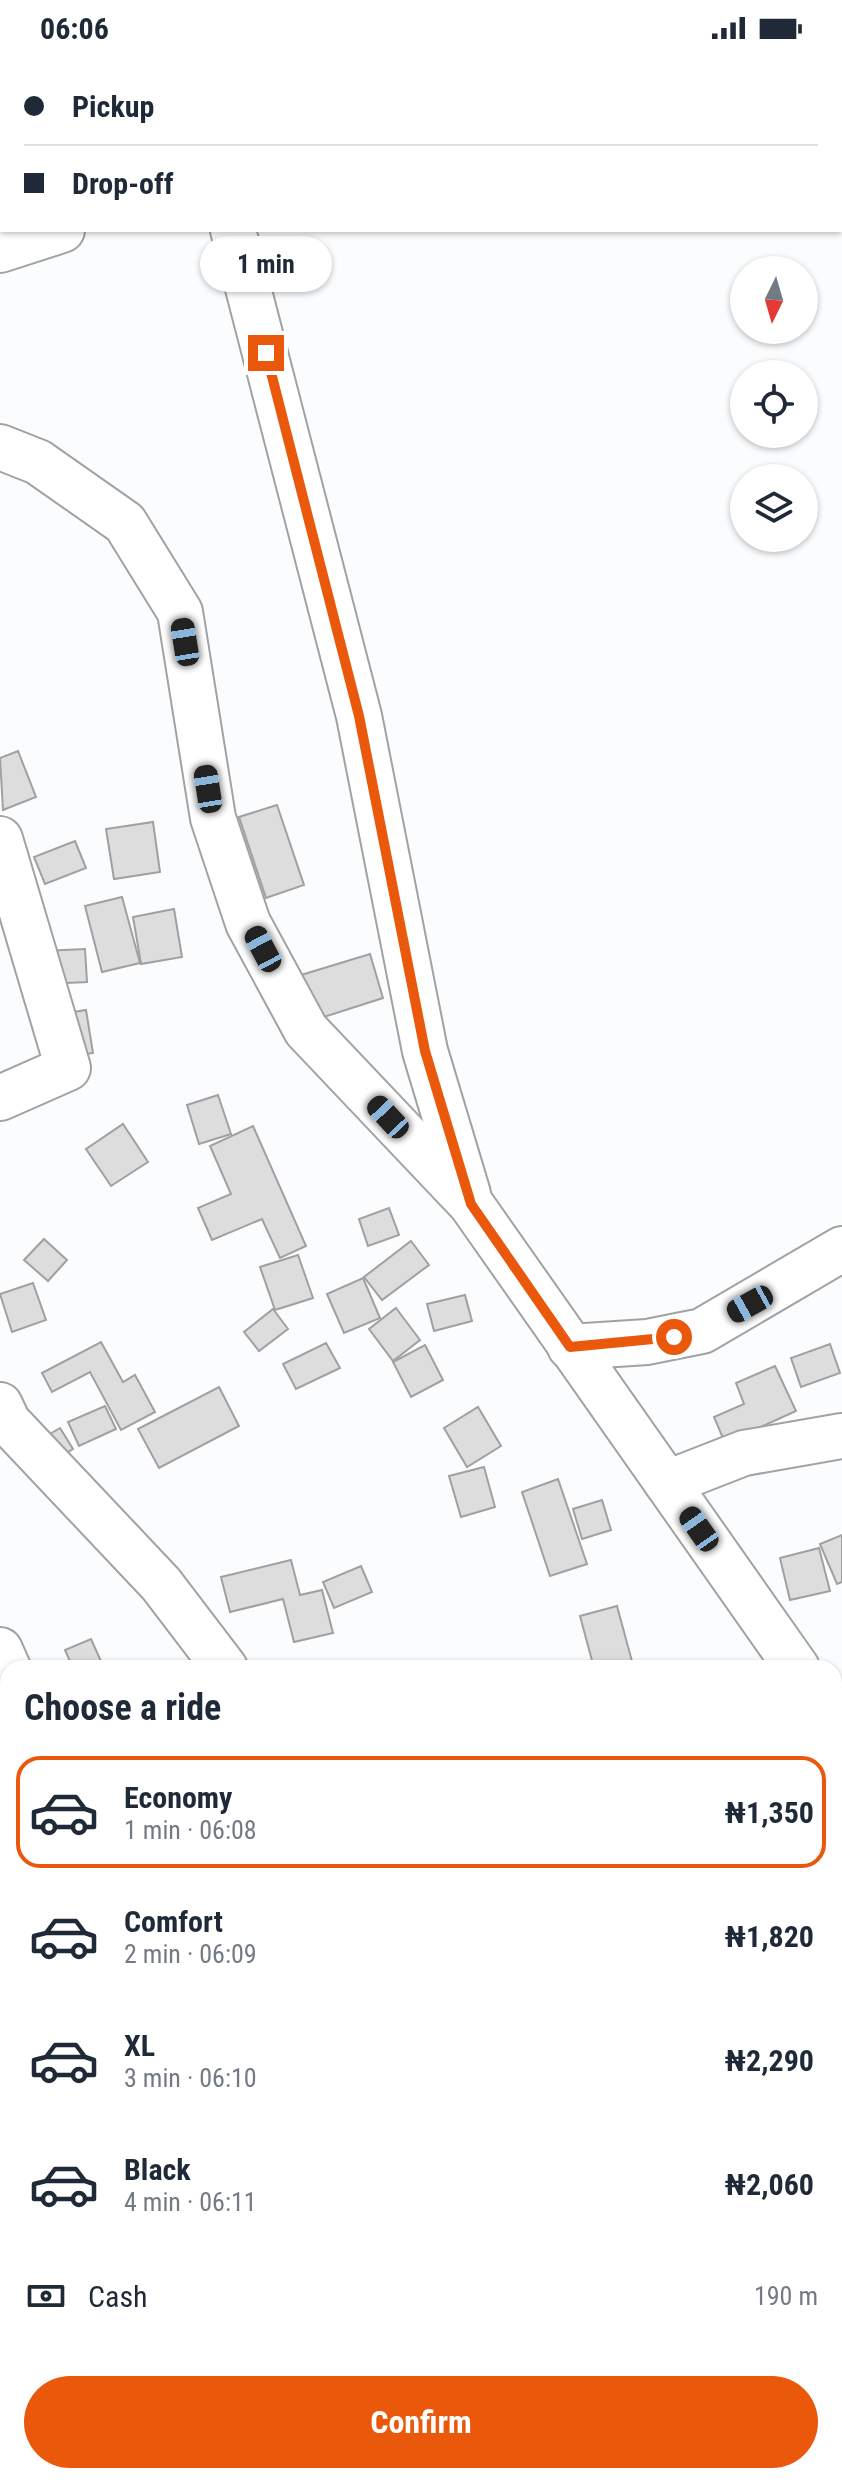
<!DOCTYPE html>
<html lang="en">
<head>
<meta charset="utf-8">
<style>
  body { margin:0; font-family:"Roboto Condensed",sans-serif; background:#f2f2f3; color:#1f2937; height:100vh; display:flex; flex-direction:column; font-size:30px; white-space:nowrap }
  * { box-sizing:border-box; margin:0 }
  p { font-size:26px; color:#747a83 }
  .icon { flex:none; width:44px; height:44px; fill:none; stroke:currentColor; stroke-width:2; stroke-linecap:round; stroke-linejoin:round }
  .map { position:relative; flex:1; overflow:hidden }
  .details { position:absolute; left:0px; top:1604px; width:842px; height:824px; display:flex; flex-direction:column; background:#fff; border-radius:24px 24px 0 0; box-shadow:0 2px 6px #0004 }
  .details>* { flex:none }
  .top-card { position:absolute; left:0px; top:0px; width:842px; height:176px; box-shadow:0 2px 6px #0004; display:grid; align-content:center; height:176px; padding:0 24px; background:#fff }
  .needle { width:52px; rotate:185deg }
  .controls { position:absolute; left:730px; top:200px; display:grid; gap:16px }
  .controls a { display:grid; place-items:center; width:88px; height:88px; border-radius:50%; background:#fff; box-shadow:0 2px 6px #0004; font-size:40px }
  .end { position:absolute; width:36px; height:36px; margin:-18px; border:10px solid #ea580c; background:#fff; box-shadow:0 0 0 4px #fff }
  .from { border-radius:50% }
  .bubble { position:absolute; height:56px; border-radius:28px; background:#fff; box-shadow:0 2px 6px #0004; font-size:26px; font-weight:700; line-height:56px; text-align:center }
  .car { position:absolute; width:24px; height:48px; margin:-24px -12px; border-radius:10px; box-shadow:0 0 6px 2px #0007; background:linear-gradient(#222 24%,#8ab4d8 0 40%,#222 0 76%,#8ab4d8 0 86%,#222 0) }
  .top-card b { display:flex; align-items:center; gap:28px; height:76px; font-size:30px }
  .top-card b+b { border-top:2px solid #e0e1e3 }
  .top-card i { width:20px; height:20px; background:#1f2937 }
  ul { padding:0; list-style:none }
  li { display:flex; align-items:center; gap:24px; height:112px; margin:0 16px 12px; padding:0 8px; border:4px solid transparent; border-radius:24px }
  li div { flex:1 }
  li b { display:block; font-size:30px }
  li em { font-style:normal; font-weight:700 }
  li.current { border-color:#ea580c }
  li>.icon { width:72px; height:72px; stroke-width:1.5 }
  h2 { padding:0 24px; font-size:36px; line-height:96px }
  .pay { display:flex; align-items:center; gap:20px; height:88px; padding:0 24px; font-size:30px }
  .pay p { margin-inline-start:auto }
  .button { display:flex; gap:16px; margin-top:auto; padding:16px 24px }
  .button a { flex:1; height:92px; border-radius:48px; background:#ea580c; color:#fff; font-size:32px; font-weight:700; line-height:92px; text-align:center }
  .status { display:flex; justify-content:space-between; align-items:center; height:56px; padding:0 40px; background:#fff; direction:ltr }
  .status svg { height:22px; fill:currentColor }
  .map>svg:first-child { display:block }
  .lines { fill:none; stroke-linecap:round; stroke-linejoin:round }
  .stream { stroke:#9db2ca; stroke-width:12 }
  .building { fill:#deddde; stroke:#a1a0a1; stroke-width:2 }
  .street-casing { stroke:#a1a2a3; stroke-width:48 }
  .street { stroke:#fff; stroke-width:44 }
  .route { stroke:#ea580c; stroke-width:10 }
</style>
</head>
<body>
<div class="status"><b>06:06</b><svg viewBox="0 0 49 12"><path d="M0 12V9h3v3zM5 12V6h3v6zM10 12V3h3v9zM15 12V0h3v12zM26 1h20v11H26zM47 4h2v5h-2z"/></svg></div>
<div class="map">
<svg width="842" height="2428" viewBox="0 0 842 2428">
  <rect width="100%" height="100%" fill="#fafcfd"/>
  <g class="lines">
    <!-- stream -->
    <g class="stream">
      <polyline points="0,2330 8,2345"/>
      <polyline points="74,2420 82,2428"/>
    </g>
  </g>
  <!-- building -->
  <g class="building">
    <polygon points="18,695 36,741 3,754 0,702"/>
    <polygon points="277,749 304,829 266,842 239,761"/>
    <polygon points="153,766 160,816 114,823 106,773"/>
    <polygon points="75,785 86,812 45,828 34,801"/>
    <polygon points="122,841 140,907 102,916 85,850"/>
    <polygon points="174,853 182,901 141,908 133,861"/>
    <polygon points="85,893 87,926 45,928 43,895"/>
    <polygon points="370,898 383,942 302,968 288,923"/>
    <polygon points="86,954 93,997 62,1002 55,959"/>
    <polygon points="218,1039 231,1078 199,1088 187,1049"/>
    <polygon points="123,1068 148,1106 111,1130 86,1093"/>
    <polygon points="253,1070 306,1190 280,1202 262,1163 212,1184 198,1152 231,1138 210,1090"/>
    <polygon points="389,1152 399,1179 368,1190 359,1163"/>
    <polygon points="44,1183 67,1204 48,1225 24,1204"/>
    <polygon points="411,1185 429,1209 382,1244 364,1221"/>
    <polygon points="298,1199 313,1242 275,1254 260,1211"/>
    <polygon points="363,1222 380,1262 344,1277 327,1238"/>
    <polygon points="33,1227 46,1264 12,1276 0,1238"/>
    <polygon points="465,1239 472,1265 434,1275 427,1248"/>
    <polygon points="396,1252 420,1284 393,1305 369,1273"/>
    <polygon points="273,1253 288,1273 259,1295 244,1276"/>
    <polygon points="101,1286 123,1326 135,1319 155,1356 121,1374 90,1316 52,1336 42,1317"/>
    <polygon points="326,1287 340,1312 296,1333 283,1308"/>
    <polygon points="830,1288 840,1317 801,1331 791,1302"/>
    <polygon points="425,1289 443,1324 411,1341 393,1306"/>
    <polygon points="775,1310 796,1355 725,1387 714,1361 744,1348 736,1327"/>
    <polygon points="219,1331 239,1370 159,1412 138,1373"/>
    <polygon points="105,1350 116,1373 79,1390 68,1366"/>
    <polygon points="478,1351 501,1390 467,1411 444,1372"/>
    <polygon points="60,1372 73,1393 46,1409 33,1388"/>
    <polygon points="484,1411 495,1451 461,1461 449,1420"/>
    <polygon points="558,1423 587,1508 550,1520 522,1436"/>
    <polygon points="602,1444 611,1474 582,1483 573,1453"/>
    <polygon points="842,1479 842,1526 837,1528 820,1488"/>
    <polygon points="819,1492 830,1535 790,1544 780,1502"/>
    <polygon points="291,1504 300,1539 322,1534 333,1577 294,1586 283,1543 230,1556 221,1521"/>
    <polygon points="361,1510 372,1536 334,1552 323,1526"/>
    <polygon points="617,1550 633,1609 594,1612 580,1560"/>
    <polygon points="91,1583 104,1612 73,1612 65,1594"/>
    <polygon points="834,1791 842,1804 842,1836 834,1841"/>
    <polygon points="6,2033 8,2077 1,2079 0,2035"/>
    <polygon points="0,2134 8,2157 0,2160"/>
  </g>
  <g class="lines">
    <!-- street casing -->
    <g class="street-casing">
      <g id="street">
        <polyline points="187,0 188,2"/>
        <polyline points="233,174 359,660 425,995 468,1138"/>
        <polyline points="0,194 62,174"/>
        <polyline points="0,391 38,406 125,467 180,556 213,762 248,867 306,974 471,1148 797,1612"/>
        <polyline points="0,783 68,1012 0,1042"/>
        <polyline points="570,1291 647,1286 702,1275 842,1193"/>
        <polyline points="0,1349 8,1366 161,1528 225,1612"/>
        <polyline points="667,1427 744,1397 842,1380"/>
        <polyline points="0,1594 8,1612"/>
        <polyline points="834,1664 842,1675"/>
        <polyline points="834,2100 842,2097"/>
      </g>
    </g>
    <!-- street -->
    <use href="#street" class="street"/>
  </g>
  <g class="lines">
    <!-- route -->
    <polyline class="route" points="266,297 359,660 425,995 471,1148 570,1291 674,1281"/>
  </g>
</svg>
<div class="controls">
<a><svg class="needle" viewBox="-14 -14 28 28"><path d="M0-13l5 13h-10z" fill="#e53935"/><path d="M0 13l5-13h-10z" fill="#747a83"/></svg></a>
<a><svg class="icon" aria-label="locate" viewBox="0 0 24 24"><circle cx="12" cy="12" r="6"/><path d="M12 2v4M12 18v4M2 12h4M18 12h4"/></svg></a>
<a><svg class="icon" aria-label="layers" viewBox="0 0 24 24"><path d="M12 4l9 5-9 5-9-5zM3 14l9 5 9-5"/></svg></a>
</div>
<i class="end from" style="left:674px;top:1281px"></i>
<i class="end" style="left:266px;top:297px"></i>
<div class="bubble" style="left:200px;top:180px;width:132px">1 min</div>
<i class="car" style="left:185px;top:586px;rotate:351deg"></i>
<i class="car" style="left:208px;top:733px;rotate:351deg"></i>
<i class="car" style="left:263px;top:893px;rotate:332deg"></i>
<i class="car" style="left:388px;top:1061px;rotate:317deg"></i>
<i class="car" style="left:750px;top:1248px;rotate:241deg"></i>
<i class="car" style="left:699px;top:1473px;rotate:325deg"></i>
<div class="top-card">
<b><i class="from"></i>Pickup</b>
<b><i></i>Drop-off</b>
</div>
<section class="details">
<h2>Choose a ride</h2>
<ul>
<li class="current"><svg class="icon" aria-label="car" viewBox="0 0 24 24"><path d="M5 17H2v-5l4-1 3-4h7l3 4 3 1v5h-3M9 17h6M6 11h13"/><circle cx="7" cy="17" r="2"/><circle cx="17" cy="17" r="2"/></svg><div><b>Economy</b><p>1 min · 06:08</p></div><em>₦1,350</em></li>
<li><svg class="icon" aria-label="car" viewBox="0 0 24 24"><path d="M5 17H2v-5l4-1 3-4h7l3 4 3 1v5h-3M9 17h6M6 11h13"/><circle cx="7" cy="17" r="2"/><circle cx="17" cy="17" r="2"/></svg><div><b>Comfort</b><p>2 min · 06:09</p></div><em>₦1,820</em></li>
<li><svg class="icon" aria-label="car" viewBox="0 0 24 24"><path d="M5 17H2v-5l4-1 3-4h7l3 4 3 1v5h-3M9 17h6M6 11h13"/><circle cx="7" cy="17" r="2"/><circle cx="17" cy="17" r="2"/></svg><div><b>XL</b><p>3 min · 06:10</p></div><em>₦2,290</em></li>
<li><svg class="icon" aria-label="car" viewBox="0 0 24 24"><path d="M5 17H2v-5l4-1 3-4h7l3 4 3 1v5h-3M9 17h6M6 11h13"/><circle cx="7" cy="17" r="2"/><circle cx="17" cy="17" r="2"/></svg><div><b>Black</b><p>4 min · 06:11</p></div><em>₦2,060</em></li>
</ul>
<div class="pay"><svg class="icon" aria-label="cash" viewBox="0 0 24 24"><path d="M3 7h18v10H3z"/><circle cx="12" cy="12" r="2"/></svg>Cash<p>190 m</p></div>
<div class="button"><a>Confirm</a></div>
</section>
</div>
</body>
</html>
